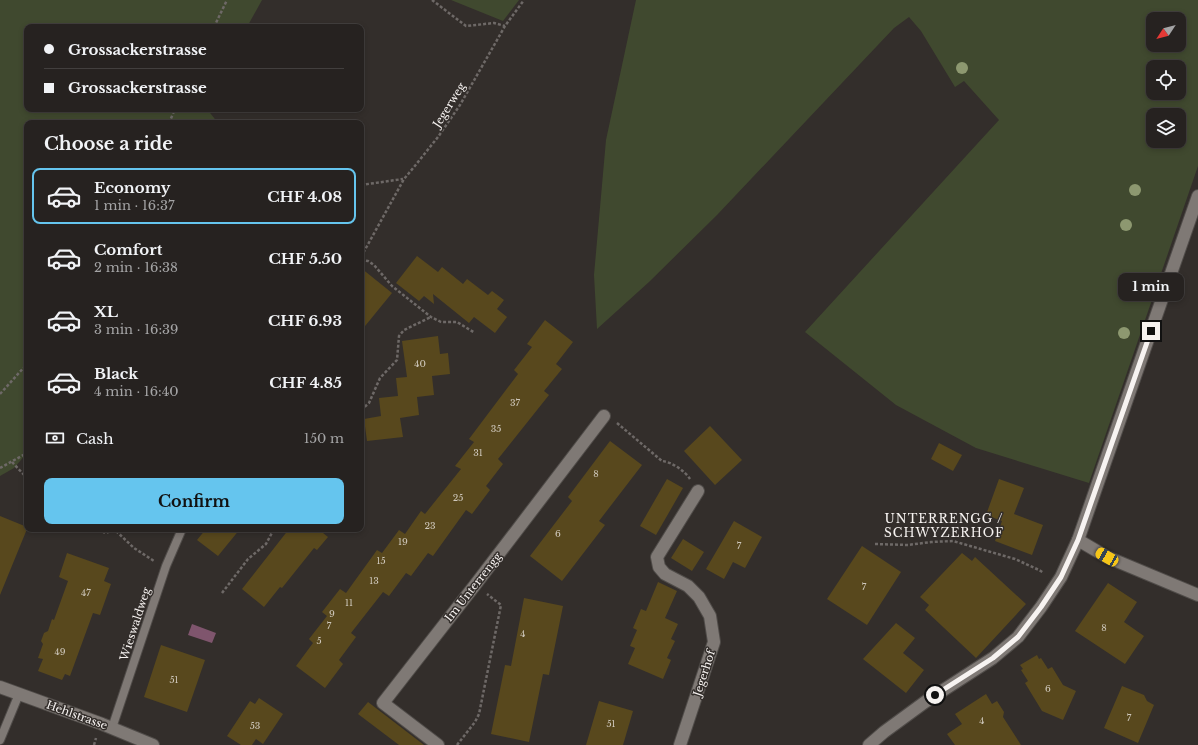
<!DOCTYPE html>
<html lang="en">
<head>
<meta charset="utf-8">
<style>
  body { margin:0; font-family:"Libre Baskerville",serif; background:#322f2d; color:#f1f3f6; height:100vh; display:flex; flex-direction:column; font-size:15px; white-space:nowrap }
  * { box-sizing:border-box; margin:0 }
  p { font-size:13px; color:#a4a4a5 }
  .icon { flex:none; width:22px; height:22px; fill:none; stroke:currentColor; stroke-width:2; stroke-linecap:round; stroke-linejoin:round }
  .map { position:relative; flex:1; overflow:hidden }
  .panel { position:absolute; left:24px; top:120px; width:340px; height:412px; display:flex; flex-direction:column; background:#262220; border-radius:8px; box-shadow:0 2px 6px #0003,0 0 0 1px #423f3e }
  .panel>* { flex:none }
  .top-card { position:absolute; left:24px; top:24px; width:340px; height:88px; border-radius:8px; box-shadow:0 2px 6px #0003,0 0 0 1px #423f3e; display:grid; align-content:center; height:88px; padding:0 20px; background:#262220 }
  .needle { width:26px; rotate:234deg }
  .fabs { position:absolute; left:1146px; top:12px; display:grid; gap:8px }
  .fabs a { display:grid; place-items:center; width:40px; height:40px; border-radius:8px; background:#262220; box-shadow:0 2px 6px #0003,0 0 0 1px #423f3e; font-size:20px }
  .end { position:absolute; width:18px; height:18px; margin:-9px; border:5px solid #f7f3f1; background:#111; box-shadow:0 0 0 2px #111 }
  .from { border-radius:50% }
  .bubble { position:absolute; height:28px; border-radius:8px; background:#262220; box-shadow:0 2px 6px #0003,0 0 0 1px #423f3e; font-size:13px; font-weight:700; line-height:28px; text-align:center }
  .car { position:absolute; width:12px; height:24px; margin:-12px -6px; border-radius:5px; box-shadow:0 0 3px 1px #0007; background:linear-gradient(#f5c518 24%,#345 0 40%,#f5c518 0 76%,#345 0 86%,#f5c518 0) }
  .top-card b { display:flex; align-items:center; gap:14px; height:38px; font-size:15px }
  .top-card b+b { border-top:1px solid #423f3e }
  .top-card i { width:10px; height:10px; background:#f1f3f6 }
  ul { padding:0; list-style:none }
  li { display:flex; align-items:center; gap:12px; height:56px; margin:0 8px 6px; padding:0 12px; border:2px solid transparent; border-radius:8px }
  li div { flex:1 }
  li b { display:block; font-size:15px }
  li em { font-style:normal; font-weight:700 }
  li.active { border-color:#65c5ee }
  li>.icon { width:36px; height:36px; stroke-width:1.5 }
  h2 { padding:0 20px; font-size:18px; line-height:48px }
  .pay { display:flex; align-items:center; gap:10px; height:44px; padding:0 20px; font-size:15px }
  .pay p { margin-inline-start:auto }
  .button { display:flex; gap:8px; margin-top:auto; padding:8px 20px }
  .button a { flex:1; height:46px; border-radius:8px; background:#65c5ee; color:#111; font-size:16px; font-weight:700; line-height:46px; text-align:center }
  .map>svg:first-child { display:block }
  .green { fill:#40492f; fill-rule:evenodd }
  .water { fill:#7f556d }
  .building { fill:#58481d }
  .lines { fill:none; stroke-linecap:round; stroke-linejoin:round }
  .service-casing { stroke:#504c49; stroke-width:10 }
  .minor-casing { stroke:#504c49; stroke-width:14 }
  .path { stroke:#6e6967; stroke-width:2.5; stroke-dasharray:3 2; stroke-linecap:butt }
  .service { stroke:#7f7975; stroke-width:8 }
  .minor { stroke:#7f7975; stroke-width:12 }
  .tree { fill:#8d9870 }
  .route { stroke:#f7f3f1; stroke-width:5 }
  .labels { text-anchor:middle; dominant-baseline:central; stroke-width:3; stroke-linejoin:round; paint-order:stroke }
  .number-label { font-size:9px; fill:#cfc8bc }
  .street-label { font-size:11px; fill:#f7f3f1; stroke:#332e2b }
  .neighbourhood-label { font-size:12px; letter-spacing:1px; fill:#f7f3f1; stroke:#332e2b }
</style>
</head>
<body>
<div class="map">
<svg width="1198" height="745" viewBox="0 0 1198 745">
  <rect width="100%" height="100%" fill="#332e2b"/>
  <!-- green -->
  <g class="green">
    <polygon points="0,0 262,0 247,27 27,27 27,109 207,109 218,123 27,123 27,453 14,468 0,476"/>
    <polygon points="451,0 519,0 503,21"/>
    <path d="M636,0H1198V166L1089,483L976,448L896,405L805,332L999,120L964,81L955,87L921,31L909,17L894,28L717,215L649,282L597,329L594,275L606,140ZM1153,19H1179V45H1153ZM1153,67H1179V93H1153ZM1153,115H1179V141H1153Z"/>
  </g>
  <!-- water -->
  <polygon class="water" points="192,624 216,633 212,643 188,635"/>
  <!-- building -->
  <g class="building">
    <polygon points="417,256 438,272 442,267 463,284 467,279 488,295 492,291 504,300 497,309 507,317 495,333 474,317 469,323 433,294 434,304 424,296 419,301 396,283"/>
    <polygon points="361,268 392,293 361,331"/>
    <polygon points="545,320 573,342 556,364 562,369 544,391 549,395 498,459 503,464 486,486 490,490 472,514 466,510 433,556 428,553 411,576 406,573 389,596 383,592 351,633 356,637 339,660 343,664 325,688 296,666 313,643 309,639 327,616 322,612 340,589 346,593 377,550 382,553 399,530 405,534 421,511 425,514 461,469 455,466 474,442 469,439 518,374 514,370 532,347 527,344"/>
    <polygon points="438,336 440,354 448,353 450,374 432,376 434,395 417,397 419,415 400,418 403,437 367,441 364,419 381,416 379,398 398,396 396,378 407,377 402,341"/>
    <polygon points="710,426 742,460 715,485 684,451"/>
    <polygon points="610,441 642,465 599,521 605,525 562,581 530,556 572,501 568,497"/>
    <polygon points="939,443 962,455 953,471 931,459"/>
    <polygon points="667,479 683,488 656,535 640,526"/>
    <polygon points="999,479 1024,488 1014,514 1043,525 1032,555 995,541 1002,521 986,515"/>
    <polygon points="0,516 27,527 27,529 0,595"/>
    <polygon points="734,521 762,537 745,568 733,562 724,579 706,569"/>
    <polygon points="206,529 240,529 218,556 197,540"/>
    <polygon points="289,529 318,529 328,537 317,550 314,548 282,588 280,587 264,607 242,589"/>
    <polygon points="683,539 704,552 692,571 671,558"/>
    <polygon points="862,546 901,572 867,625 827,599"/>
    <polygon points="67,553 109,568 104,581 111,584 100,615 93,613 70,676 65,674 62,680 38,671 43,659 38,658 43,644 41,641 44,633 48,631 52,619 54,620 68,581 59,577"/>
    <polygon points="962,553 972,561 975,557 1026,604 976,658 925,610 929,605 920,597"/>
    <polygon points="658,582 677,591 665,618 678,624 671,639 675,641 667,658 671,660 663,679 628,664 635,648 630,646 637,630 633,628 641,609 646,611"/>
    <polygon points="1108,583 1137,602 1124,622 1144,636 1125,664 1075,631"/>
    <polygon points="524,598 563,606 549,675 543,674 529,742 491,734 505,665 511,666"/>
    <polygon points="896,623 915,638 903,653 924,670 906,693 863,659"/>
    <polygon points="161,645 205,660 187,712 144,697"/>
    <polygon points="1037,655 1039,659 1041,658 1048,669 1052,667 1063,685 1076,691 1063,720 1042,711 1025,683 1028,681 1021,670 1023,669 1020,665"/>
    <polygon points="1122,686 1144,695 1147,701 1154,705 1138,743 1104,728"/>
    <polygon points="986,694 992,704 997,701 1004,712 1003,717 1021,745 955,745 947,734 962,724 955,714"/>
    <polygon points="259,698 283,714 263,744 256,739 252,745 241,745 227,736 250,701 255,704"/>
    <polygon points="599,701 633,711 623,745 586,745"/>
    <polygon points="368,702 424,745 399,745 358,714"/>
  </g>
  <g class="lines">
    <!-- service casing -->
    <g class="service-casing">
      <g id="service">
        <polyline points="112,728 166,566 182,529"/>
        <polyline points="0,740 19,694"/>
      </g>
    </g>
    <!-- minor casing -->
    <g class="minor-casing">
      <g id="minor">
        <polyline points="1078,540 1107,557 1198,595"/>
        <polyline points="0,687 102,724 153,745"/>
        <polyline points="438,745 383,703 475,585 604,416"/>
        <polyline points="680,745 714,642 710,616 699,597 688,586 665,574 659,567 657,557 698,491"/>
        <polyline points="869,745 884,732 925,702 993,658 1018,637 1041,607 1061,577 1078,540 1198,196"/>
      </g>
    </g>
    <!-- path -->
    <g class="path">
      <polyline points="432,0 466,26 494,23 505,26"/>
      <polyline points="214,27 227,0"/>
      <polyline points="169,123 175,109"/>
      <polyline points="361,185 403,179"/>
      <polyline points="361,257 404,179 414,167 438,137 460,105 505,26 524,0"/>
      <polyline points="361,260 368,261 374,265 392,286 431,317 441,322 457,322 475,333"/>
      <polyline points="0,394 27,364"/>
      <polyline points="361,410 369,403 380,378 397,360 399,336 404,330 431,317"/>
      <path d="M617,423L662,461C672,462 685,471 690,479"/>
      <polyline points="12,462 27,478"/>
      <polyline points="0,468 27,453"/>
      <polyline points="98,529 105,533 115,530 134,548 154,561"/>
      <polyline points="875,544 908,545 931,542 953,541 1015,559 1039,570 1044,573"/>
      <polyline points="222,593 248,559 266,544 274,529"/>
      <polyline points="94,745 96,738"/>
      <polyline points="457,745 475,722 479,714 501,605 487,594"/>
    </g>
    <!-- service -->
    <use href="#service" class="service"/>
    <!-- minor -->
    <use href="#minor" class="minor"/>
  </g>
  <!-- trees -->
  <g class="tree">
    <circle cx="962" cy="68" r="6"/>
    <circle cx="1135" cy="190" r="6"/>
    <circle cx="1126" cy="225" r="6"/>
    <circle cx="1124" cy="333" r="6"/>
  </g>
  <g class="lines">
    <!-- route -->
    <polyline class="route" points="935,695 993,658 1018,637 1041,607 1061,577 1078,540 1151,331"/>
  </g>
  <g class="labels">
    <!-- number labels -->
    <g class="number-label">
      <text x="420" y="363">40</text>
      <text x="515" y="402">37</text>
      <text x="496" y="428">35</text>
      <text x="478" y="452">31</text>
      <text x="596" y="473">8</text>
      <text x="458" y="497">25</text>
      <text x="430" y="525">23</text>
      <text x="558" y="533">6</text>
      <text x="403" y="541">19</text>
      <text x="739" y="545">7</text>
      <text x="381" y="560">15</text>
      <text x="374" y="580">13</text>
      <text x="864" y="586">7</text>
      <text x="86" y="592">47</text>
      <text x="349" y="602">11</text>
      <text x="332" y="613">9</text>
      <text x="329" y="625">7</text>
      <text x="1104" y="627">8</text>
      <text x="523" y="633">4</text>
      <text x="319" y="640">5</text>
      <text x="60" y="651">49</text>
      <text x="174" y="679">51</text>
      <text x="1048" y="688">6</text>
      <text x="1129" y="717">7</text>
      <text x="982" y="720">4</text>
      <text x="611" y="723">51</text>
      <text x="255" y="725">53</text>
    </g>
    <!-- street labels -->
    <g class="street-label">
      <text transform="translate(449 105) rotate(-58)">Jegerweg</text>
      <text transform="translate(473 587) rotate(-52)">Im Unterrengg</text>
      <text transform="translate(135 624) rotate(-72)">Wieswaldweg</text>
      <text transform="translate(704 673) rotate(-72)">Jegerhof</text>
      <text transform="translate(77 715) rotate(20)">Hehlstrasse</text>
    </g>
    <!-- neighbourhood labels -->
    <g class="neighbourhood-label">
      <text x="944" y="518">UNTERRENGG /<tspan x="944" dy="14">SCHWYZERHOF</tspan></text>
    </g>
  </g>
</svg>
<div class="fabs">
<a><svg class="needle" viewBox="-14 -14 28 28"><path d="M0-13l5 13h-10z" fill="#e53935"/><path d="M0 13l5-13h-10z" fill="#a4a4a5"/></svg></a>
<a><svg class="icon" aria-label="locate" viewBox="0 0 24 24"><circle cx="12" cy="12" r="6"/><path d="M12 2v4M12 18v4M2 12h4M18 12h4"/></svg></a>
<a><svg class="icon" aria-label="layers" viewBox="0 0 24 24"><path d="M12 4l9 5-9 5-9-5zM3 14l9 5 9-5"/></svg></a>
</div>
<i class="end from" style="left:935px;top:695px"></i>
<i class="end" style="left:1151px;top:331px"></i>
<div class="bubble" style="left:1118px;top:273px;width:66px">1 min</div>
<i class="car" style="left:1107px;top:557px;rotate:300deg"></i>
<div class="top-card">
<b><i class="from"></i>Grossackerstrasse</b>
<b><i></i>Grossackerstrasse</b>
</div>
<section class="panel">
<h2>Choose a ride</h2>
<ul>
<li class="active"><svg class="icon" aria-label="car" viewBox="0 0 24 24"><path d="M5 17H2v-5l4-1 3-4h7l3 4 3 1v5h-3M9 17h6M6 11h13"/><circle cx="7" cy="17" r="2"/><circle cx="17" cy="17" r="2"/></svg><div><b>Economy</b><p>1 min · 16:37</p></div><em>CHF 4.08</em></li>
<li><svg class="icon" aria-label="car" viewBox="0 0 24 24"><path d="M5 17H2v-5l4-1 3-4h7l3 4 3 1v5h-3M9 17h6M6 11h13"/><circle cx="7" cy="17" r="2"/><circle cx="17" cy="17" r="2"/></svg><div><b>Comfort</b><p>2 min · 16:38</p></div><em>CHF 5.50</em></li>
<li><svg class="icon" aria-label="car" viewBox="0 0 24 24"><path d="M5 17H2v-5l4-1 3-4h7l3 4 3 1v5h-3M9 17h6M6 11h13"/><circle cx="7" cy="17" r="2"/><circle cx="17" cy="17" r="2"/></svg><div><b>XL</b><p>3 min · 16:39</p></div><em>CHF 6.93</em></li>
<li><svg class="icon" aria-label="car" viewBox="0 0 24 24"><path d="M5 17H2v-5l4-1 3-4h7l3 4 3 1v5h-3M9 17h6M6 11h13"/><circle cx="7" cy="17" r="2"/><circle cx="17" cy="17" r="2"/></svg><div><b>Black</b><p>4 min · 16:40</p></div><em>CHF 4.85</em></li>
</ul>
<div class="pay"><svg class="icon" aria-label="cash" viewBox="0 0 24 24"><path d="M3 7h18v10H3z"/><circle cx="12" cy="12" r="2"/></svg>Cash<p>150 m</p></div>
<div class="button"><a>Confirm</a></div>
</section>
</div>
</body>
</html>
